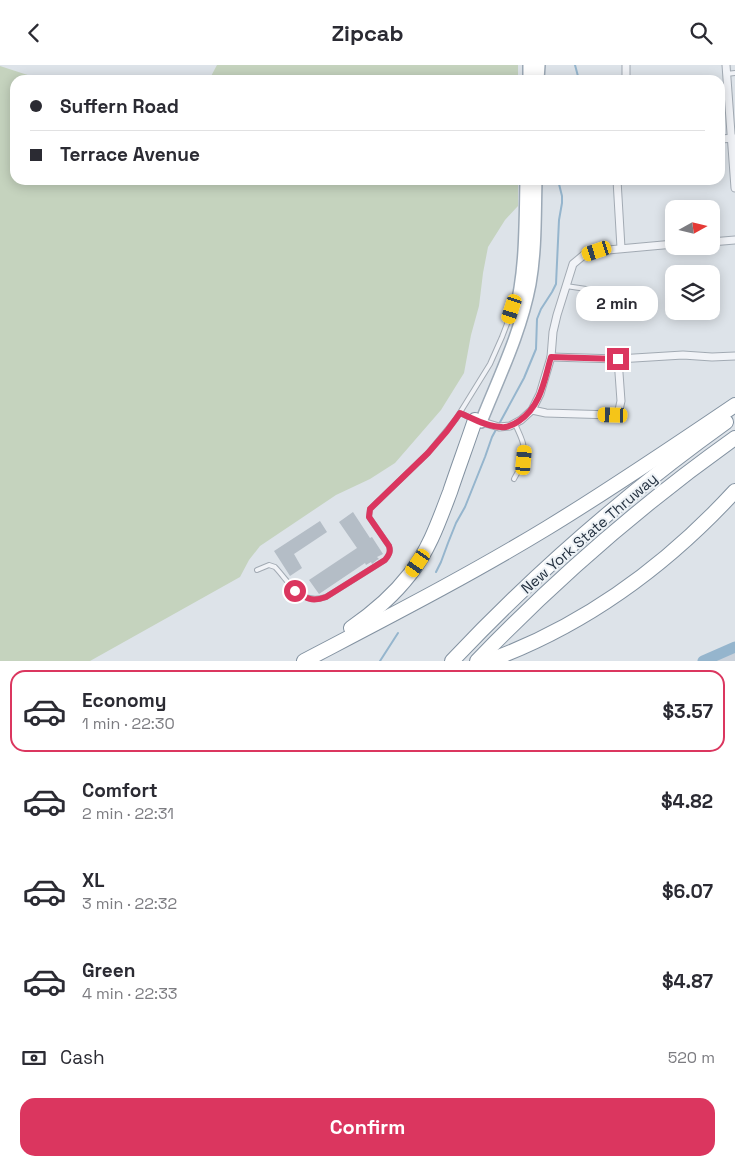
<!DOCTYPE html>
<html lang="en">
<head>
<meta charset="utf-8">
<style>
  body { margin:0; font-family:"Space Grotesk",sans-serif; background:#f2f2f3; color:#2b2b33; height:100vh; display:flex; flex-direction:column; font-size:19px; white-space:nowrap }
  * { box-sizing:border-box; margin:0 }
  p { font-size:16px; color:#7c7c81 }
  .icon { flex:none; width:28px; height:28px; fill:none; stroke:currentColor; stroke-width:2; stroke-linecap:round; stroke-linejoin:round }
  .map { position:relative; height:596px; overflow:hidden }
  .details { display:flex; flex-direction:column; background:#fff; flex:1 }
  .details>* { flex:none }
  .guide { position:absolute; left:10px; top:10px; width:715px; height:110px; border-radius:15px; box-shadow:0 2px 12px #0003; display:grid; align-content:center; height:110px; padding:0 20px; background:#fff }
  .needle { width:32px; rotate:82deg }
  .tools { position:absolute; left:665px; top:135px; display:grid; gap:10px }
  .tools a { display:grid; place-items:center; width:55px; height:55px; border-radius:10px; background:#fff; box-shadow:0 2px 12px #0003; font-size:25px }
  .end { position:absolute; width:22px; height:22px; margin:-11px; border:6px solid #db365f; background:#fff; box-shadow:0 0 0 2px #fff }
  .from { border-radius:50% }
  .bubble { position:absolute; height:35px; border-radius:15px; background:#fff; box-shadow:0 2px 12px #0003; font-size:16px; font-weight:700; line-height:35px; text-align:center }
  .car { position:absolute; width:15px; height:30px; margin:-15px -8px; border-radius:6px; box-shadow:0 0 4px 1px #0007; background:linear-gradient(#f5c518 24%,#345 0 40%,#f5c518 0 76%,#345 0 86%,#f5c518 0) }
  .guide b { display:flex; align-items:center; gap:18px; height:48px; font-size:19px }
  .guide b+b { border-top:1px solid #e1e1e2 }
  .guide i { width:12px; height:12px; background:#2b2b33 }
  ul { padding:9px 0 0; list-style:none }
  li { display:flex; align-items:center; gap:15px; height:82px; margin:0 10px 8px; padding:0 10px; border:2px solid transparent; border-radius:15px }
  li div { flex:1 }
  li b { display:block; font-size:19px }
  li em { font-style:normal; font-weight:700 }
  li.on { border-color:#db365f }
  li>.icon { width:45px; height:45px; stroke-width:1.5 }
  .pay { display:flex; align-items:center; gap:12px; height:55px; padding:0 20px; font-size:19px }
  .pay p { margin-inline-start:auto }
  .cta { display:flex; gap:10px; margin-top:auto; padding:10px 20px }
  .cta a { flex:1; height:58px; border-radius:15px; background:#db365f; color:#fff; font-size:20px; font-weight:700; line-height:58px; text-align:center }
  header { display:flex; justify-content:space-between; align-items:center; height:65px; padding:0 20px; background:#fff; font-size:22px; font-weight:700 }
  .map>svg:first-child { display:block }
  .built { fill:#cbd2db }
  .green { fill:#c5d3be }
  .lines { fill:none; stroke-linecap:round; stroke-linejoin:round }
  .stream { stroke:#95b5cd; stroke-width:2 }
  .river { stroke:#95b5cd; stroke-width:11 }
  .building { fill:#b4bdc6 }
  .service-casing { stroke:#a2aab3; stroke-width:6 }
  .minor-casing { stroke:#a2aab3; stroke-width:9 }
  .primary-casing { stroke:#9ca9b6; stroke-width:14 }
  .motorway-casing { stroke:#8392a1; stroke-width:16 }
  .service { stroke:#f1f3f7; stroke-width:4 }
  .minor { stroke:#f1f3f7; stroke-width:7 }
  .primary { stroke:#fff; stroke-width:11 }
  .motorway { stroke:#fff; stroke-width:14 }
  .route { stroke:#db365f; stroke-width:6 }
  .labels { text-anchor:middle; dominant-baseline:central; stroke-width:4; stroke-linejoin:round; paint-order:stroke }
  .street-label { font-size:15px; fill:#253241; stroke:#edf2f6 }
</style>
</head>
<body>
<header><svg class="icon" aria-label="back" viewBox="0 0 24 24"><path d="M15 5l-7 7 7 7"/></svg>Zipcab<svg class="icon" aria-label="search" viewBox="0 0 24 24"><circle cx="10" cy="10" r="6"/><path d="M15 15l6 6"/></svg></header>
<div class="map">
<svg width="735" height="596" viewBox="0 0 735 596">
  <rect width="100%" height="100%" fill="#dde3e9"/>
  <!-- built -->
  <polygon class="built" points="735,582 735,596 703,596"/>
  <!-- green -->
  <g class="green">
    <polygon points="217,0 518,0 518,15 209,15"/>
    <polygon points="0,1 43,15 15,15 15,115 518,115 518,141 505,155 488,182 483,208 479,241 471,270 464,308 441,345 395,398 370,414 336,430 260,481 249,495 240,512 90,596 0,596"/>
  </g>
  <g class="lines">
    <!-- stream -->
    <g class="stream">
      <polyline points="575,0 579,15"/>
      <polyline points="436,507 441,497 448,478 456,458 465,442 485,392 492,372 524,313 536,284 537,254 541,244 552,227 556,219 559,155 562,138 562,131 558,115"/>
      <polyline points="380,596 398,568"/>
    </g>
    <!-- river -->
    <polyline class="river" points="703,596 735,582"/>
  </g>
  <!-- building -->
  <g class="building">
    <polygon points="353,447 370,473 372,472 383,489 377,492 379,494 377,495 372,499 371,497 366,500 365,498 319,529 309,515 357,483 339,457"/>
    <polygon points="320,456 327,467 294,489 302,503 290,511 274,486"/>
  </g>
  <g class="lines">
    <!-- service casing -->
    <g class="service-casing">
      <g id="service">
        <polyline points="726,9 735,8"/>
        <polyline points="566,221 613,228"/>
        <polyline points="460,348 473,354"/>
        <path d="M514,414C517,408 522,401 523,395C527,382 520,370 515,359"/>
        <path d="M257,505L269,500L275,502C291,519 299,540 326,532L385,495C389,490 391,487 389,481L369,452L370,444L428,388L456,354L490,299L502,272L510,251"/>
      </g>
    </g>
    <!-- minor casing -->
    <g class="minor-casing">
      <g id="minor">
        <polyline points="726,0 735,123"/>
        <polyline points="626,15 626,0"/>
        <polyline points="720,74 735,73"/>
        <polyline points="617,115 621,183"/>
        <polyline points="711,177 735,175"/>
        <polyline points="551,292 618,294 683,290 712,292 735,291"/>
        <polyline points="532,345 546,348 613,350 619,345 621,336 618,294"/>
        <polyline points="479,356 499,362 510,361 521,355 532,345 540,329 551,292 553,267 557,250 573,199 585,189 597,186 674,179"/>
      </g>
    </g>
    <!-- primary casing -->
    <g class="primary-casing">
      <g id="primary">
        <polyline points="529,15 529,0"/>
        <polyline points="538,15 539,0"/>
        <path d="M514,252C526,207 525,161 526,115"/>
        <path d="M481,357C499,312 521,267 530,219C536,185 535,150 536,115"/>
      </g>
    </g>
    <!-- motorway casing -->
    <g class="motorway-casing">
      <g id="motorway">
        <path d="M351,563C373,548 393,531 410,509C429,485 439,456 450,427C458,403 467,379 475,355"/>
        <path d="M304,596C386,553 468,511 547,463C611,424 673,382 735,340"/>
        <path d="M452,596C536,507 627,428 726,357"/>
        <path d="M477,596C556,514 642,439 735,373"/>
        <path d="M488,596C584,561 666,501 735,426"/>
      </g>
    </g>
    <!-- service -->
    <use href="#service" class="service"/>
    <!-- minor -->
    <use href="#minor" class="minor"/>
    <!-- primary -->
    <use href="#primary" class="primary"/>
    <!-- motorway -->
    <use href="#motorway" class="motorway"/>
  </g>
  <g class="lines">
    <!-- route -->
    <path class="route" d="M295,526C307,534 312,537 326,532L385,495C389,490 391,487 389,481L369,452L370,444L428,388L447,366L460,348C472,353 487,362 501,362C507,363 513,360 519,356C541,341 544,316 551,292L618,294"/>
  </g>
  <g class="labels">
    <!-- street labels -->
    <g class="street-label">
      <text transform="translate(589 468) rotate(-41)">New York State Thruway</text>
    </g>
  </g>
</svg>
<div class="tools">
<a><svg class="needle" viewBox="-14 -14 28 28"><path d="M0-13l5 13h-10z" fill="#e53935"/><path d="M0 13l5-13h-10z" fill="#7c7c81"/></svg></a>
<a><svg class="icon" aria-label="layers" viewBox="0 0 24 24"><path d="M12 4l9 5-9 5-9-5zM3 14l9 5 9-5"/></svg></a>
</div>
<i class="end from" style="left:295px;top:526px"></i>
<i class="end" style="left:618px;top:294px"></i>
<div class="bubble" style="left:576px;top:221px;width:82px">2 min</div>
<i class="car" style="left:597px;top:186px;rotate:252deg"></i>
<i class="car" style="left:512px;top:244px;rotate:198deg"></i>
<i class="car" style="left:613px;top:350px;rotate:272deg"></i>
<i class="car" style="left:524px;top:395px;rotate:5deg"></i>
<i class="car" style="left:418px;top:498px;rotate:215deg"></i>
<div class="guide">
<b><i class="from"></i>Suffern Road</b>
<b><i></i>Terrace Avenue</b>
</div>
</div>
<section class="details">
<ul>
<li class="on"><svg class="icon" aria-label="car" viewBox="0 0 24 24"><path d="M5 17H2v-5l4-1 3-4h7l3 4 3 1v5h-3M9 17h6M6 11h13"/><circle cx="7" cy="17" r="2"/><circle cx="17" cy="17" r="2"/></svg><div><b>Economy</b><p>1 min · 22:30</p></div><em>$3.57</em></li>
<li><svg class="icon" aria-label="car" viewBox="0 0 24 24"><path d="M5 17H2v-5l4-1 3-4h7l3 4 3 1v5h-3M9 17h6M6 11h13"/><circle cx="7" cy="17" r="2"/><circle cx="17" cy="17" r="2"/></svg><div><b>Comfort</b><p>2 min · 22:31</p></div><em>$4.82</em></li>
<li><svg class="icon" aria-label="car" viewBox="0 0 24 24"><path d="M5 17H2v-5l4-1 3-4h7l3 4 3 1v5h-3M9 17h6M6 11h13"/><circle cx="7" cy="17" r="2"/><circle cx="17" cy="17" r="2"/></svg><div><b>XL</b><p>3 min · 22:32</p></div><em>$6.07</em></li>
<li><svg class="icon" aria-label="car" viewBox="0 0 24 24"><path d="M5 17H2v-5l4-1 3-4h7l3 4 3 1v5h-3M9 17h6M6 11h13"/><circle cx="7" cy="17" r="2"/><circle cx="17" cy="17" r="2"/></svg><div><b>Green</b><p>4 min · 22:33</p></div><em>$4.87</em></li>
</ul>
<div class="pay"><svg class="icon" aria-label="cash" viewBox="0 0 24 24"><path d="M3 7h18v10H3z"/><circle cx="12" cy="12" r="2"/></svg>Cash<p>520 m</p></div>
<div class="cta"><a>Confirm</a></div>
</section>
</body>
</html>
